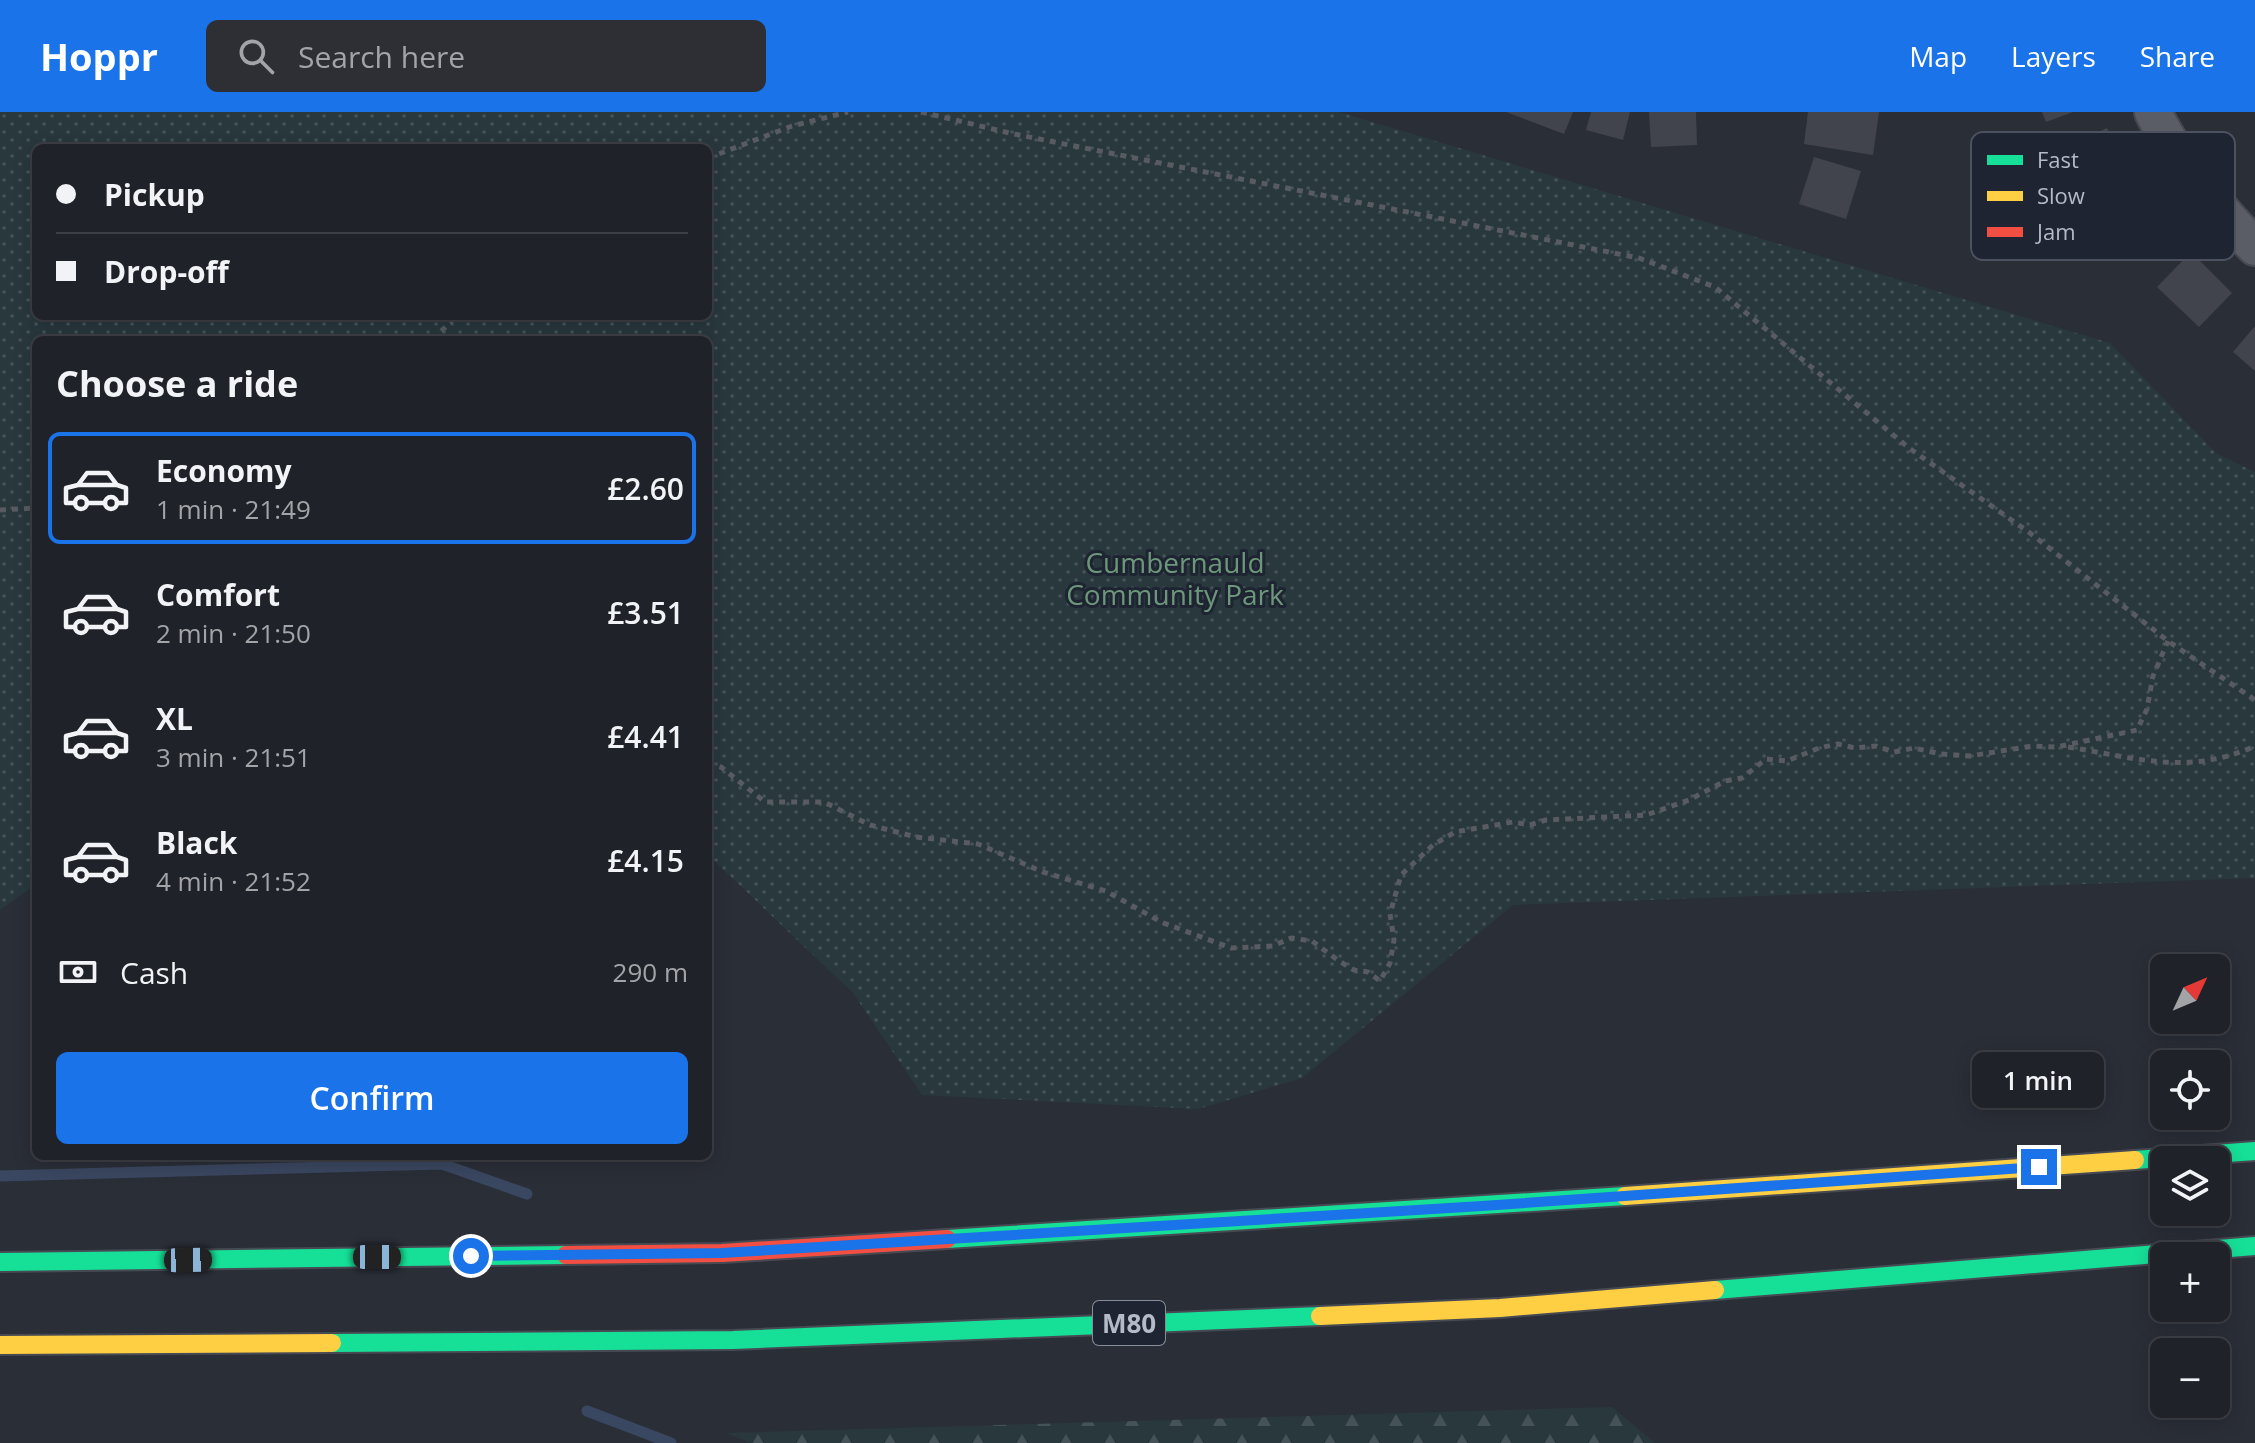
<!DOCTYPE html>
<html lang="en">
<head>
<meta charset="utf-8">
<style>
  body { margin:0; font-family:"Open Sans",sans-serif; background:#2d2f35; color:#f1f3f6; height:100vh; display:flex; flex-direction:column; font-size:30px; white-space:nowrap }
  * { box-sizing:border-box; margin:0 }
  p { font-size:26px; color:#a2a4a8 }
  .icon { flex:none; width:44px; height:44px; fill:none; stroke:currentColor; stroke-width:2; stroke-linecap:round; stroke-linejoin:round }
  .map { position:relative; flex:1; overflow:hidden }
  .details { position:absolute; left:32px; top:224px; width:680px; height:824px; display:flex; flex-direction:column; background:#202229; border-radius:12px; box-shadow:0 4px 20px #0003,0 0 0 2px #3d3f46 }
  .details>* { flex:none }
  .hud { position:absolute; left:32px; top:32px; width:680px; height:176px; border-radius:12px; box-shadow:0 4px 20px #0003,0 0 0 2px #3d3f46; display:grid; align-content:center; height:176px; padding:0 24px; background:#202229 }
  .needle { width:52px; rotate:46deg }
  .controls { position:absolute; left:2150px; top:842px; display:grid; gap:16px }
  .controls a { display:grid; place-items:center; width:80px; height:80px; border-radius:12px; background:#202229; box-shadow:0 4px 20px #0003,0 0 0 2px #3d3f46; font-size:40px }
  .end { position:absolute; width:36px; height:36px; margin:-18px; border:10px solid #1a73e8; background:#fff; box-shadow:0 0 0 4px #fff }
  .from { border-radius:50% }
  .bubble { position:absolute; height:56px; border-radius:12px; background:#202229; box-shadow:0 4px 20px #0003,0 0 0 2px #3d3f46; font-size:26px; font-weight:600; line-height:56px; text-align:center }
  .car { position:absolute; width:24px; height:48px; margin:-24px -12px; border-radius:10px; box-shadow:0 0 6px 2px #0007; background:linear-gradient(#222 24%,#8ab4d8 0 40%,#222 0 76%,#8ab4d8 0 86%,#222 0) }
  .hud b { display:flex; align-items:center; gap:28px; height:76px; font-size:30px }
  .hud b+b { border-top:2px solid #3d3f46 }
  .hud i { width:20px; height:20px; background:#f1f3f6 }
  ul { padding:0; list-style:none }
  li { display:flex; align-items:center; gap:24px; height:112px; margin:0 16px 12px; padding:0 8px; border:4px solid transparent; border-radius:12px }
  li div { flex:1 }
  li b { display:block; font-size:30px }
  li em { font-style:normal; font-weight:600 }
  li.active { border-color:#1a73e8 }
  li>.icon { width:72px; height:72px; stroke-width:1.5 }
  h2 { padding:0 24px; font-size:36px; line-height:96px }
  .pay { display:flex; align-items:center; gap:20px; height:88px; padding:0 24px; font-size:30px }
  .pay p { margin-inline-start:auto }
  .button { display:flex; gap:16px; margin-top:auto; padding:16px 24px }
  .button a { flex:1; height:92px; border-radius:12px; background:#1a73e8; color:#fff; font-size:32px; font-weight:600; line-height:92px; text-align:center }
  header { display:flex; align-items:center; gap:48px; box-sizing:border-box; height:112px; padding:0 40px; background:#1a73e8; color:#fff }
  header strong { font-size:38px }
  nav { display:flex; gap:44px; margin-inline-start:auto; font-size:28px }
  .search { width:560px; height:72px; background:#2d2f35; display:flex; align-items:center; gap:20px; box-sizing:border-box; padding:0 28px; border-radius:12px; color:#a2a4a8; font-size:30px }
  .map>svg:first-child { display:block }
  .forest { fill:url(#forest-firs) }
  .park { fill:url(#park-dots); fill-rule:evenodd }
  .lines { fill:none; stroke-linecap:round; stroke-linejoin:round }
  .stream { stroke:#3a4760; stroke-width:11 }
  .building { fill:#41444c }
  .street-casing { stroke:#464950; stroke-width:40 }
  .fast-casing { stroke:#474a53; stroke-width:22 }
  .slow-casing { stroke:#474a53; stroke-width:22 }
  .jam-casing { stroke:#474a53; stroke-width:22 }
  .path { stroke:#585c62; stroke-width:5; stroke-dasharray:6 6; stroke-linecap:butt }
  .street { stroke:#5a5d65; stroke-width:36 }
  .fast { stroke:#16e098; stroke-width:18 }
  .slow { stroke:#ffcf43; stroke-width:18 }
  .jam { stroke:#f24e42; stroke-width:18 }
  .route { stroke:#1a73e8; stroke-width:10 }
  .labels { text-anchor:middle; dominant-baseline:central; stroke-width:6; stroke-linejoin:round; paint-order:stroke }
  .shield { fill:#1e2431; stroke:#888d9a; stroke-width:2 }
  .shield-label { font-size:26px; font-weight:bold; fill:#b5bac7 }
  .park-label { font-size:28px; fill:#6d977b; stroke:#1e2431 }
  .key { fill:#1e2431; stroke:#4b515e; stroke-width:2 }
  .key-label { font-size:22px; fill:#b5bac7 }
</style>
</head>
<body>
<header>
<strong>Hoppr</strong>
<div class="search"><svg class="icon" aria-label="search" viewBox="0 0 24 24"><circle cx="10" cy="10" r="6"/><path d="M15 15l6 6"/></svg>Search here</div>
<nav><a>Map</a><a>Layers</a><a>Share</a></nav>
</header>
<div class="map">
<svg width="2255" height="1331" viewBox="0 0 2255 1331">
  <defs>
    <pattern id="forest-firs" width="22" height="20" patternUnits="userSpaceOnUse" patternTransform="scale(2)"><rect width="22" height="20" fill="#28383d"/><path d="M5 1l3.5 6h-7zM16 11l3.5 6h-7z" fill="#455358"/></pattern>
    <pattern id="park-dots" width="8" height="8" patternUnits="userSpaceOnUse" patternTransform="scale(2)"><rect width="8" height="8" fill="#28383d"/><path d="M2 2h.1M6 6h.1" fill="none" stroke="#455358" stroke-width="1.8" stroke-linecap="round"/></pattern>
  </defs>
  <rect width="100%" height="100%" fill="#2a2e37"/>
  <!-- forest -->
  <polygon class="forest" points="1612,1295 1655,1331 752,1331 726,1321"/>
  <!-- park -->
  <path class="park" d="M0,0H1339L2110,231L2217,342L2255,360V766L1513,793L1302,966L1198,997L922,983L853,881L708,743V228H36V772L0,798ZM36,36H708V204H36Z"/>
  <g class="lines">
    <!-- stream -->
    <g class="stream">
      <polyline points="0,1064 442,1052 527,1082"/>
      <polyline points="587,1299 671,1331"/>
    </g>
  </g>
  <!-- building -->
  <g class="building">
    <polygon points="1506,0 1573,0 1564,22"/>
    <polygon points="1591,0 1630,0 1623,28 1586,18"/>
    <polygon points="1649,0 1696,0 1697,33 1651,35"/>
    <polygon points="1808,0 1879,0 1873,43 1804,32"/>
    <polygon points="2042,0 2073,0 2046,10"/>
    <polygon points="2107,16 2119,42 2072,64 2060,38"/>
    <polygon points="1814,45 1861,59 1846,107 1799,92"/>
    <polygon points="2191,140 2232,181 2199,215 2157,175"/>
    <polygon points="2255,214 2255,259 2233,240"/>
  </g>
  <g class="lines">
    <!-- street casing -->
    <g class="street-casing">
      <path id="street" d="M2153,0C2177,50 2217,96 2255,135"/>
    </g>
    <!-- fast casing -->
    <g class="fast-casing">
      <g id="fast">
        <polyline points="2135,1048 2255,1039"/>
        <polyline points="947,1127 1625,1084"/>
        <polyline points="0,1150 566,1143"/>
        <polyline points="1715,1178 2255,1134"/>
        <polyline points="332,1231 733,1228 1320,1204"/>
      </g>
    </g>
    <!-- slow casing -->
    <g class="slow-casing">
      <g id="slow">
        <polyline points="1625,1084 2135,1048"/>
        <polyline points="1320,1204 1500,1196 1715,1178"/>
        <polyline points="0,1233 332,1231"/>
      </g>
    </g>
    <!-- jam casing -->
    <g class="jam-casing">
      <polyline id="jam" points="566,1143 722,1141 947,1127"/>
    </g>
    <!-- path -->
    <g class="path">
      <polyline points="921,0 1014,22 1639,146 1715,175 1909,336 2030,421 2168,529 2255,588"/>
      <polyline points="708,46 792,14 848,0"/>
      <polyline points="433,228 456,204"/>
      <polyline points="0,398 36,396"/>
      <path d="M2068,635C2137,646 2188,664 2255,634"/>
      <polyline points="708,651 721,655 765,690 824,690 870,713 916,725 978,732 1043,760 1106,779 1161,810 1231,836 1273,834 1291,826 1312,829 1339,849 1354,858 1368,860 1380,869 1390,851 1394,828 1390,802 1401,763 1433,733 1455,720 1513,710 1530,713 1546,708 1646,703 1689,688 1725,669 1742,666 1766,647 1787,649 1819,636 1838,632 1855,636 1876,634 1894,640 1914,636 1941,642 1970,644 2032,634 2057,635 2137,618 2147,597 2153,564 2168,529"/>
    </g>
    <!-- street -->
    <use href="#street" class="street"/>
    <!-- fast -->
    <use href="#fast" class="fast"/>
    <!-- slow -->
    <use href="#slow" class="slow"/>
    <!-- jam -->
    <use href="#jam" class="jam"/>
  </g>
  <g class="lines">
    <!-- route -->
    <polyline class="route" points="471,1144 722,1141 1482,1094 2039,1055"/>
  </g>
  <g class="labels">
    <!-- shield labels -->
    <rect class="shield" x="1093" y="1189" width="72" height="44" rx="6"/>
    <g class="shield-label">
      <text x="1129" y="1211">M80</text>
    </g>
    <!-- park labels -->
    <g class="park-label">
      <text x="1175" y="450">Cumbernauld<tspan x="1175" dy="32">Community Park</tspan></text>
    </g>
  </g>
  <!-- legend -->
  <rect x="1971" y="20" width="264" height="128" rx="12" class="key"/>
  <rect x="1987" y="43" width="36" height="10" fill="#16e098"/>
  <rect x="1987" y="79" width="36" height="10" fill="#ffcf43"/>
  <rect x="1987" y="115" width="36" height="10" fill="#f24e42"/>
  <g class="key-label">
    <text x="2037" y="56">Fast</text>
    <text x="2037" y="92">Slow</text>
    <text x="2037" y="128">Jam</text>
  </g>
</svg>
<div class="controls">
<a><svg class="needle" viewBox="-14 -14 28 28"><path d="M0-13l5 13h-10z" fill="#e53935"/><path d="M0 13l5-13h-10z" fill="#a2a4a8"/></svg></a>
<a><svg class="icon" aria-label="locate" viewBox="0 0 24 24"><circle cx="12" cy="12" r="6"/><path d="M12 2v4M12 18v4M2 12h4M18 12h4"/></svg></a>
<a><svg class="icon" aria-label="layers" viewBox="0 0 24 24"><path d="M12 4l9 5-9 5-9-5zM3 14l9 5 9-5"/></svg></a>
<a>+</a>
<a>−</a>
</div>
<i class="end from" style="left:471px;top:1144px"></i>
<i class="end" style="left:2039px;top:1055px"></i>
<div class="bubble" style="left:1972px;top:940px;width:132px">1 min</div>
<i class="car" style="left:377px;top:1145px;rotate:90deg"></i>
<i class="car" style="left:188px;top:1148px;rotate:89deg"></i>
<div class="hud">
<b><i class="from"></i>Pickup</b>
<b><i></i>Drop-off</b>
</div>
<section class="details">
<h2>Choose a ride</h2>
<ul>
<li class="active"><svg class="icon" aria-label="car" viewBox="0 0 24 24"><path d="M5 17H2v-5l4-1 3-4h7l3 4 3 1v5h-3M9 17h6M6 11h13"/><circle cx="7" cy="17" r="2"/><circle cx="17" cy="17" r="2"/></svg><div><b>Economy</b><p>1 min · 21:49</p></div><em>£2.60</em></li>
<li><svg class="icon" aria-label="car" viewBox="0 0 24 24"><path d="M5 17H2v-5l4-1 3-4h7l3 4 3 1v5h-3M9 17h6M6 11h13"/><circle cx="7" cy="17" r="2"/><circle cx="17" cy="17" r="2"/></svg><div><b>Comfort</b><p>2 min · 21:50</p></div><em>£3.51</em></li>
<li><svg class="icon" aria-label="car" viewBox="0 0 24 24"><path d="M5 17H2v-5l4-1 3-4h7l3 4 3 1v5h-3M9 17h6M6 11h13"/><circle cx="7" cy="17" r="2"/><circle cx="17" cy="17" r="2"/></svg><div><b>XL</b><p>3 min · 21:51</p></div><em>£4.41</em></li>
<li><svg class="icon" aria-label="car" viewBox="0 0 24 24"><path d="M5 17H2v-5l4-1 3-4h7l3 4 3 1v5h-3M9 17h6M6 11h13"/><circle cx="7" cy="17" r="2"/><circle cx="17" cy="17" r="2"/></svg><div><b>Black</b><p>4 min · 21:52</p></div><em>£4.15</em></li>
</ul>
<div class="pay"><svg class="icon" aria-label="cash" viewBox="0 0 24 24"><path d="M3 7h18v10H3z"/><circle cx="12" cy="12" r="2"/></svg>Cash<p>290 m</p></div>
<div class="button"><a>Confirm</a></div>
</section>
</div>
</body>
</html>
